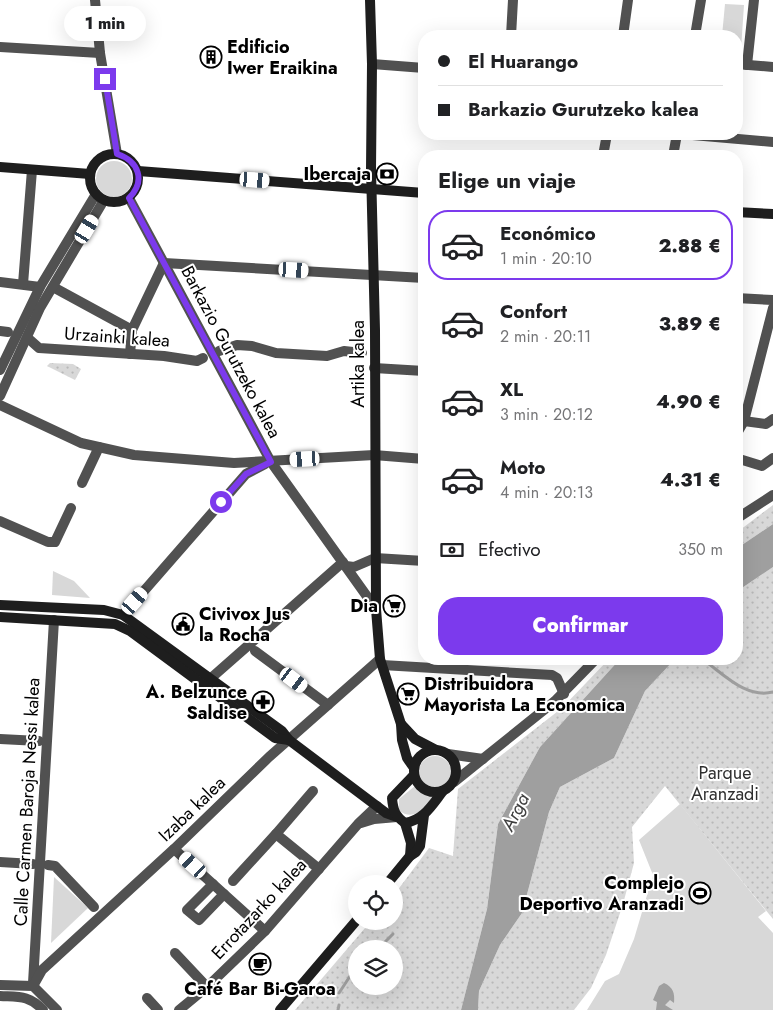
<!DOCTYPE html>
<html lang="es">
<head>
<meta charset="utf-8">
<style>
  body { margin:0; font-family:Jost,sans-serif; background:#f6f6f6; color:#202124; height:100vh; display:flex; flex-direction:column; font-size:19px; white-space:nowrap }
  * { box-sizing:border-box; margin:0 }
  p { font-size:16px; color:#757577 }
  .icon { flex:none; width:28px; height:28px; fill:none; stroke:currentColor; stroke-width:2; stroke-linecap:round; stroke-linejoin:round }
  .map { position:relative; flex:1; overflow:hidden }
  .side { position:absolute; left:418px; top:150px; width:325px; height:515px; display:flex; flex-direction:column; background:#fff; border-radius:20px; box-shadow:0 5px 20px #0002 }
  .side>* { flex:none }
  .hud { position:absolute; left:418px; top:30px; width:325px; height:110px; border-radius:20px; box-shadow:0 5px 20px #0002; display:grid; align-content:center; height:110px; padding:0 20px; background:#fff }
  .buttons { position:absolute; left:348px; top:875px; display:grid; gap:10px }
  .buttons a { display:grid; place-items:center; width:55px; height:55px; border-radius:50%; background:#fff; box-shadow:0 5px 20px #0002; font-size:25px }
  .end { position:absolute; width:22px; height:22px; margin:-11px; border:6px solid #7c3aed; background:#fff; box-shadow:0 0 0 2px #fff }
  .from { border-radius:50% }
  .bubble { position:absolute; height:35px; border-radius:18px; background:#fff; box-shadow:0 5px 20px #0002; font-size:16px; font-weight:800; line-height:35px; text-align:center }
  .car { position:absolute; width:15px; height:30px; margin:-15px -8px; border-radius:6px; box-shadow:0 0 4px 1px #0007; background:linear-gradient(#fff 24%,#345 0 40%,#fff 0 76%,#345 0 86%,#fff 0) }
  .hud b { display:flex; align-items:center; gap:18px; height:48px; font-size:19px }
  .hud b+b { border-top:1px solid #e0e0e0 }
  .hud i { width:12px; height:12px; background:#202124 }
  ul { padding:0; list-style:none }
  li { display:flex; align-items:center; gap:15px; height:70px; margin:0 10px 8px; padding:0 10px; border:2px solid transparent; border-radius:20px }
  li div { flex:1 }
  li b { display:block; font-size:19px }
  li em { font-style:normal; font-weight:800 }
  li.selected { border-color:#7c3aed }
  li>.icon { width:45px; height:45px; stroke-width:1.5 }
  h2 { padding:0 20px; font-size:22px; line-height:60px }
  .pay { display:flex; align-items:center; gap:12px; height:55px; padding:0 20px; font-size:19px }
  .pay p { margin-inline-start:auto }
  .button { display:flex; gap:10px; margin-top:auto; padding:10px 20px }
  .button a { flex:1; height:58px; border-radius:20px; background:#7c3aed; color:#fff; font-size:20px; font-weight:800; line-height:58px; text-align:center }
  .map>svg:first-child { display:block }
  .green { fill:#d8d8d8 }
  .park { fill:url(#park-dots); fill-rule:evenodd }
  .water { fill:#9f9f9f }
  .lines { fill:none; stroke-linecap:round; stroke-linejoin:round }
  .stream { stroke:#9f9f9f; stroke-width:3 }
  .street { stroke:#515151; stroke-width:10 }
  .secondary { stroke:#1e1e1e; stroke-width:10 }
  .route { stroke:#7c3aed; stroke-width:6 }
  .labels { text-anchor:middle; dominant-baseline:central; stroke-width:4; stroke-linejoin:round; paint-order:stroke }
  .poi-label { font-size:18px; font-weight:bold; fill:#000; stroke:#fff; text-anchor:end }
  .street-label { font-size:18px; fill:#000; stroke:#fff }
  .park-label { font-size:18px; fill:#2f2f2f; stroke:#fff }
  .water-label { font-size:19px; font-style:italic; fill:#404040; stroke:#fff }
</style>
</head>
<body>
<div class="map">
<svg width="773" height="1010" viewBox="0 0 773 1010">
  <defs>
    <pattern id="park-dots" width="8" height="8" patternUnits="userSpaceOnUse" patternTransform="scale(1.25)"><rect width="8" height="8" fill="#d8d8d8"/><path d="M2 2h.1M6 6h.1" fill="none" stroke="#b8b8b8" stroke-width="1.8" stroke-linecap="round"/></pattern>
  </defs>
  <rect width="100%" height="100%" fill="#fff"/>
  <!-- green -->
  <g class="green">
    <polygon points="725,4 744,5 741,49 736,49 736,36 722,36"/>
    <circle cx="114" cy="179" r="18"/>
    <polygon points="53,571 74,581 90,598 52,595"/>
    <circle cx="435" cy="772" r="16"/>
    <path d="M415,786L433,796C426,809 412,822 399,810V799Z"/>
    <polygon points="680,804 766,911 758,917 773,933 773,1010 587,1010 605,981 619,974 634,939 653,875 639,840"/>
    <polygon points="54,877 88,908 51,943"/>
  </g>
  <!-- park -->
  <g class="park">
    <polygon points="50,363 73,364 81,369 75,380 47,366"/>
    <polygon points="773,505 773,524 736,549 736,533"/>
    <polygon points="773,567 773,919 665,786 632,827 634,863 623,904 606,955 591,988 574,1010 478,1010 479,991 500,945 522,913 549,812 560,787 614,758 645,691 675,659 736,659 736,592"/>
    <path d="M609,659H620L540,747L498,824L487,909L461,1010H295L371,921H394V895L429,848L453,856L458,789L562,708ZM356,949H394V986H356Z"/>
  </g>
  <!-- water -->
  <g class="water">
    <polygon points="773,524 773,567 736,592 736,549"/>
    <polygon points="620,659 675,659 645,691 614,758 560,787 549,812 522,913 500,945 479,991 478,1010 461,1010 487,909 498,824 540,747"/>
    <path d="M664,983C673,987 675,993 674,1003L670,1000L665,1005L673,1010H656L657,1002L653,1000L659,986Z"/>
  </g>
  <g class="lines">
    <!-- stream -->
    <g class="stream">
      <path d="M702,659C723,673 745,699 773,692"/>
      <polyline points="378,949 393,934"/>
      <polyline points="339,993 356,967"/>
      <polyline points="338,1010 339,1005"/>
    </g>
    <!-- street -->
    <g class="street">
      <polyline points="95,0 100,53 117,154"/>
      <polyline points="511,36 513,0"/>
      <polyline points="623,36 628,0"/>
      <polyline points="695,36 701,0"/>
      <polyline points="0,47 100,53"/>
      <polyline points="372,64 424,68"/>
      <polyline points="736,64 773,67"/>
      <polyline points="747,65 754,0"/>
      <polyline points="681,134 773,142"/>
      <polyline points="603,156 607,134"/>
      <polyline points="673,156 677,134"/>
      <polyline points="129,198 271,462 376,609"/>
      <polyline points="0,282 40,287"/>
      <polyline points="23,284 32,170"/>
      <polyline points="53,287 132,330"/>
      <polyline points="736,298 773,300"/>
      <polyline points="0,331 8,332"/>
      <polyline points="30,340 39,348 164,356 197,361 203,358"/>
      <polyline points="219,351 237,345 252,346 276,353 327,356 344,351 362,353"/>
      <polyline points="130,354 132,330 164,263 424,278"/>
      <polyline points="374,368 424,371"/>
      <polyline points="0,370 40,287 96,194"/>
      <polyline points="0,396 40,308 104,200"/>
      <polyline points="0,405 81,443 134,455 234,463 374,455 424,459"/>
      <polyline points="744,421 766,424 773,419"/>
      <polyline points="736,435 744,421 773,308"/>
      <polyline points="736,458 762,466 773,458"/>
      <polyline points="82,483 99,447"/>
      <polyline points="736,519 773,495"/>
      <polyline points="0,521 48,542 55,542 71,508"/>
      <polyline points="346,566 354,567 375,558 424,561"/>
      <polyline points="123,615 246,474 265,464"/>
      <polyline points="255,651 328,705"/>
      <polyline points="382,665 552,675 557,678 564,694"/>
      <polyline points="210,679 343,562"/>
      <polyline points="0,739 39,741"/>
      <polyline points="448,754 483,759"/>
      <polyline points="454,782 555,701 596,659"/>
      <polyline points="313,791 276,834 319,869"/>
      <polyline points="361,823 374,819 397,817"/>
      <polyline points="174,849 265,931"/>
      <polyline points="0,862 33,864"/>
      <polyline points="48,865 55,866 94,907"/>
      <polyline points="233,881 276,834"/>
      <polyline points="213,884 187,910 199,920 224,894"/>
      <polyline points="175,953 207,987"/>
      <polyline points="33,983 54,620"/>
      <polyline points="0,985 33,986 57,1010"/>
      <polyline points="33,986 42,970 174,849 269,757 380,659"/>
      <path d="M0,996C19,997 29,995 43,1010"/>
      <polyline points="147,998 158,1010"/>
      <polyline points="179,1010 207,987 265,931 358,824 377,806"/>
    </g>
    <!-- secondary -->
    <g class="secondary">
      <polyline points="370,0 372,64 371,169 375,330 376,609 380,659 401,724 402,740 407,758 414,768"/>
      <circle cx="114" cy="178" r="24"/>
      <polyline points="0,167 90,174"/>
      <polyline points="138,171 424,193"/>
      <polyline points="736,212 773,214"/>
      <polyline points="0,605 104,610 123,615 282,731 289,740 386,813 397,817"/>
      <polyline points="0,617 115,624 130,631 275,738 289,740"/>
      <polyline points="401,724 415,739 436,750"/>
      <circle cx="435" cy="771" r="21"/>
      <path d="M414,775L392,798C393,810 395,816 405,823C424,820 432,805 443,791"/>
      <polyline points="405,823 411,843 410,856"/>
      <polyline points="387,884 410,856 416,852 420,846 424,815"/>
      <polyline points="280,1010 356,921"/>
    </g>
  </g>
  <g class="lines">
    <!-- route -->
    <path class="route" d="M105,79L117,154C139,161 146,181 129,198L271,462L246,474L221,502"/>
  </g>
  <!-- icons -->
  <defs>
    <g id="building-ring" transform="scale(1.125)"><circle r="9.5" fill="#fff" stroke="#000" stroke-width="1.5"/><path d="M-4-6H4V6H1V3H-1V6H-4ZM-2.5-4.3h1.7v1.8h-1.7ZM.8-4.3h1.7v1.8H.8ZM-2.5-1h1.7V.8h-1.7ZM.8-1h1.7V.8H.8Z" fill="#000"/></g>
    <g id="bank-ring" transform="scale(1.125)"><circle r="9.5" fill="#fff" stroke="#000" stroke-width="1.5"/><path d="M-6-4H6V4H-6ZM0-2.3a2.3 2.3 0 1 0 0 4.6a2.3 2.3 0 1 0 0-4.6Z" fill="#000"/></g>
    <g id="supermarket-ring" transform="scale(1.125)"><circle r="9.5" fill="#fff" stroke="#000" stroke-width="1.5"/><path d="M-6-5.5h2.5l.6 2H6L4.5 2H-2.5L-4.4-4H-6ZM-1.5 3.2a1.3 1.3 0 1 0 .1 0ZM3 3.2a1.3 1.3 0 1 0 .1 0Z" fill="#000"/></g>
    <g id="civic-ring" transform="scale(1.125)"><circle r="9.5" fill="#fff" stroke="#000" stroke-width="1.5"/><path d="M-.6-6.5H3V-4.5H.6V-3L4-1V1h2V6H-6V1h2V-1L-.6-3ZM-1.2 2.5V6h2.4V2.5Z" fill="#000"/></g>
    <g id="pharmacy-ring" transform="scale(1.125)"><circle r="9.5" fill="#fff" stroke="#000" stroke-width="1.5"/><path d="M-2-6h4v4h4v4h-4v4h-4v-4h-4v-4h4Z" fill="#000"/></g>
    <g id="stadium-ring" transform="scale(1.125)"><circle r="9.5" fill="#fff" stroke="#000" stroke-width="1.5"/><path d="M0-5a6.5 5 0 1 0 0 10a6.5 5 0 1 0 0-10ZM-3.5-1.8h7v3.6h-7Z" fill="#000"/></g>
    <g id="cafe-ring" transform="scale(1.125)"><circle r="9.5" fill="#fff" stroke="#000" stroke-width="1.5"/><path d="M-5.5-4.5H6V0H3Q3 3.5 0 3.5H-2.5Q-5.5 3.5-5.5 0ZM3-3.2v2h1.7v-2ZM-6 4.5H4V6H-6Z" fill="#000"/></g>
  </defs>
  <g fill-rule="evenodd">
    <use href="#building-ring" x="211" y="57"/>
    <use href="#bank-ring" x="387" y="174"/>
    <use href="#supermarket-ring" x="394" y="606"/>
    <use href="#civic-ring" x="183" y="624"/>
    <use href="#supermarket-ring" x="408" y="694"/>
    <use href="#pharmacy-ring" x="263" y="702"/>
    <use href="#stadium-ring" x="700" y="893"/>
    <use href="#cafe-ring" x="260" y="964"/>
  </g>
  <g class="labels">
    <!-- poi labels -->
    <g class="poi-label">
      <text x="227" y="47" text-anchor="start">Edificio<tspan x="227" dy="21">Iwer Eraikina</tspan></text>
      <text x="371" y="174">Ibercaja</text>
      <text x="378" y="606">Dia</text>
      <text x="199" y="614" text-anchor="start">Civivox Jus<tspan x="199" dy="21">la Rocha</tspan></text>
      <text x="424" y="684" text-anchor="start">Distribuidora<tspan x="424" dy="21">Mayorista La Economica</tspan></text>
      <text x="247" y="692">A. Belzunce<tspan x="247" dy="21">Saldise</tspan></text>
      <text x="684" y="883">Complejo<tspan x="684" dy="21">Deportivo Aranzadi</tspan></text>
      <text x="260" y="989" text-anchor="middle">Café Bar Bi-Garoa</text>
    </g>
    <!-- street labels -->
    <g class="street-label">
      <text transform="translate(117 337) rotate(4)">Urzainki kalea</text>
      <text transform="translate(231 352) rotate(62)">Barkazio Gurutzeko kalea</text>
      <text transform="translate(358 364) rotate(-90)">Artika kalea</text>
      <text transform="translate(27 802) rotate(-87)">Calle Carmen Baroja Nessi kalea</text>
      <text transform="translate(192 809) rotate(-44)">Izaba kalea</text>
      <text transform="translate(259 909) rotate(-47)">Errotazarko kalea</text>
    </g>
    <!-- park labels -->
    <g class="park-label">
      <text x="725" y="773">Parque<tspan x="725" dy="21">Aranzadi</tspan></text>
    </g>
    <!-- water labels -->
    <g class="water-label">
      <text transform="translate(515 812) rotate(-63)">Arga</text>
    </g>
  </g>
</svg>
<div class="buttons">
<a><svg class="icon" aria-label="locate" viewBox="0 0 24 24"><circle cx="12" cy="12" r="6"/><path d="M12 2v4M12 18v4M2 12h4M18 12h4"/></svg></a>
<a><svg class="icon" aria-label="layers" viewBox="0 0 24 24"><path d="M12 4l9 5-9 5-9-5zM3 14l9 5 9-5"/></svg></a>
</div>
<i class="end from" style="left:221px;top:502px"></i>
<i class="end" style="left:105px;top:79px"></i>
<div class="bubble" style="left:64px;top:6px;width:82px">1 min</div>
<i class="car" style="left:255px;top:180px;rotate:94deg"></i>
<i class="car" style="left:87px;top:229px;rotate:31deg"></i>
<i class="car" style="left:294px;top:270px;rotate:93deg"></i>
<i class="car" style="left:305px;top:459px;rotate:267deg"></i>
<i class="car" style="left:135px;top:601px;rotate:41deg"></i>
<i class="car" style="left:294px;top:680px;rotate:127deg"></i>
<i class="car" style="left:193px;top:865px;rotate:312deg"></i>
<div class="hud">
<b><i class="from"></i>El Huarango</b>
<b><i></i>Barkazio Gurutzeko kalea</b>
</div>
<section class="side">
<h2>Elige un viaje</h2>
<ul>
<li class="selected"><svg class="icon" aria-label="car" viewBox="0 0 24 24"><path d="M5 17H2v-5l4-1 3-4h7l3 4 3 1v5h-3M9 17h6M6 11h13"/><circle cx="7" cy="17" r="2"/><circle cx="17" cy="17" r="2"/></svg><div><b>Económico</b><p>1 min · 20:10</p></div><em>2.88 €</em></li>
<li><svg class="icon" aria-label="car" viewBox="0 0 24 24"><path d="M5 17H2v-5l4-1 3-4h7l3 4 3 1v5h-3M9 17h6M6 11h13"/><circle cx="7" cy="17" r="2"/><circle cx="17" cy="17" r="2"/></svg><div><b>Confort</b><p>2 min · 20:11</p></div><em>3.89 €</em></li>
<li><svg class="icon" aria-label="car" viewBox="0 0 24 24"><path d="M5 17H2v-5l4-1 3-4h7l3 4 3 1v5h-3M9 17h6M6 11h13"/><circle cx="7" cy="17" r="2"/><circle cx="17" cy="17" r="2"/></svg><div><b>XL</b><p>3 min · 20:12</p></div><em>4.90 €</em></li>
<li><svg class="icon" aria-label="car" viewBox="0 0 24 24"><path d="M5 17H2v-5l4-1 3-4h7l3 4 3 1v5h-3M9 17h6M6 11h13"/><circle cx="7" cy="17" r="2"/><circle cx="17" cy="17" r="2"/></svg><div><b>Moto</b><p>4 min · 20:13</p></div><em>4.31 €</em></li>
</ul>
<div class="pay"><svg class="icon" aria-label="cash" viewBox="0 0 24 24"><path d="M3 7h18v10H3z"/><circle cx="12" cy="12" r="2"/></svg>Efectivo<p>350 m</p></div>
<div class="button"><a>Confirmar</a></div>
</section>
</div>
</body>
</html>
